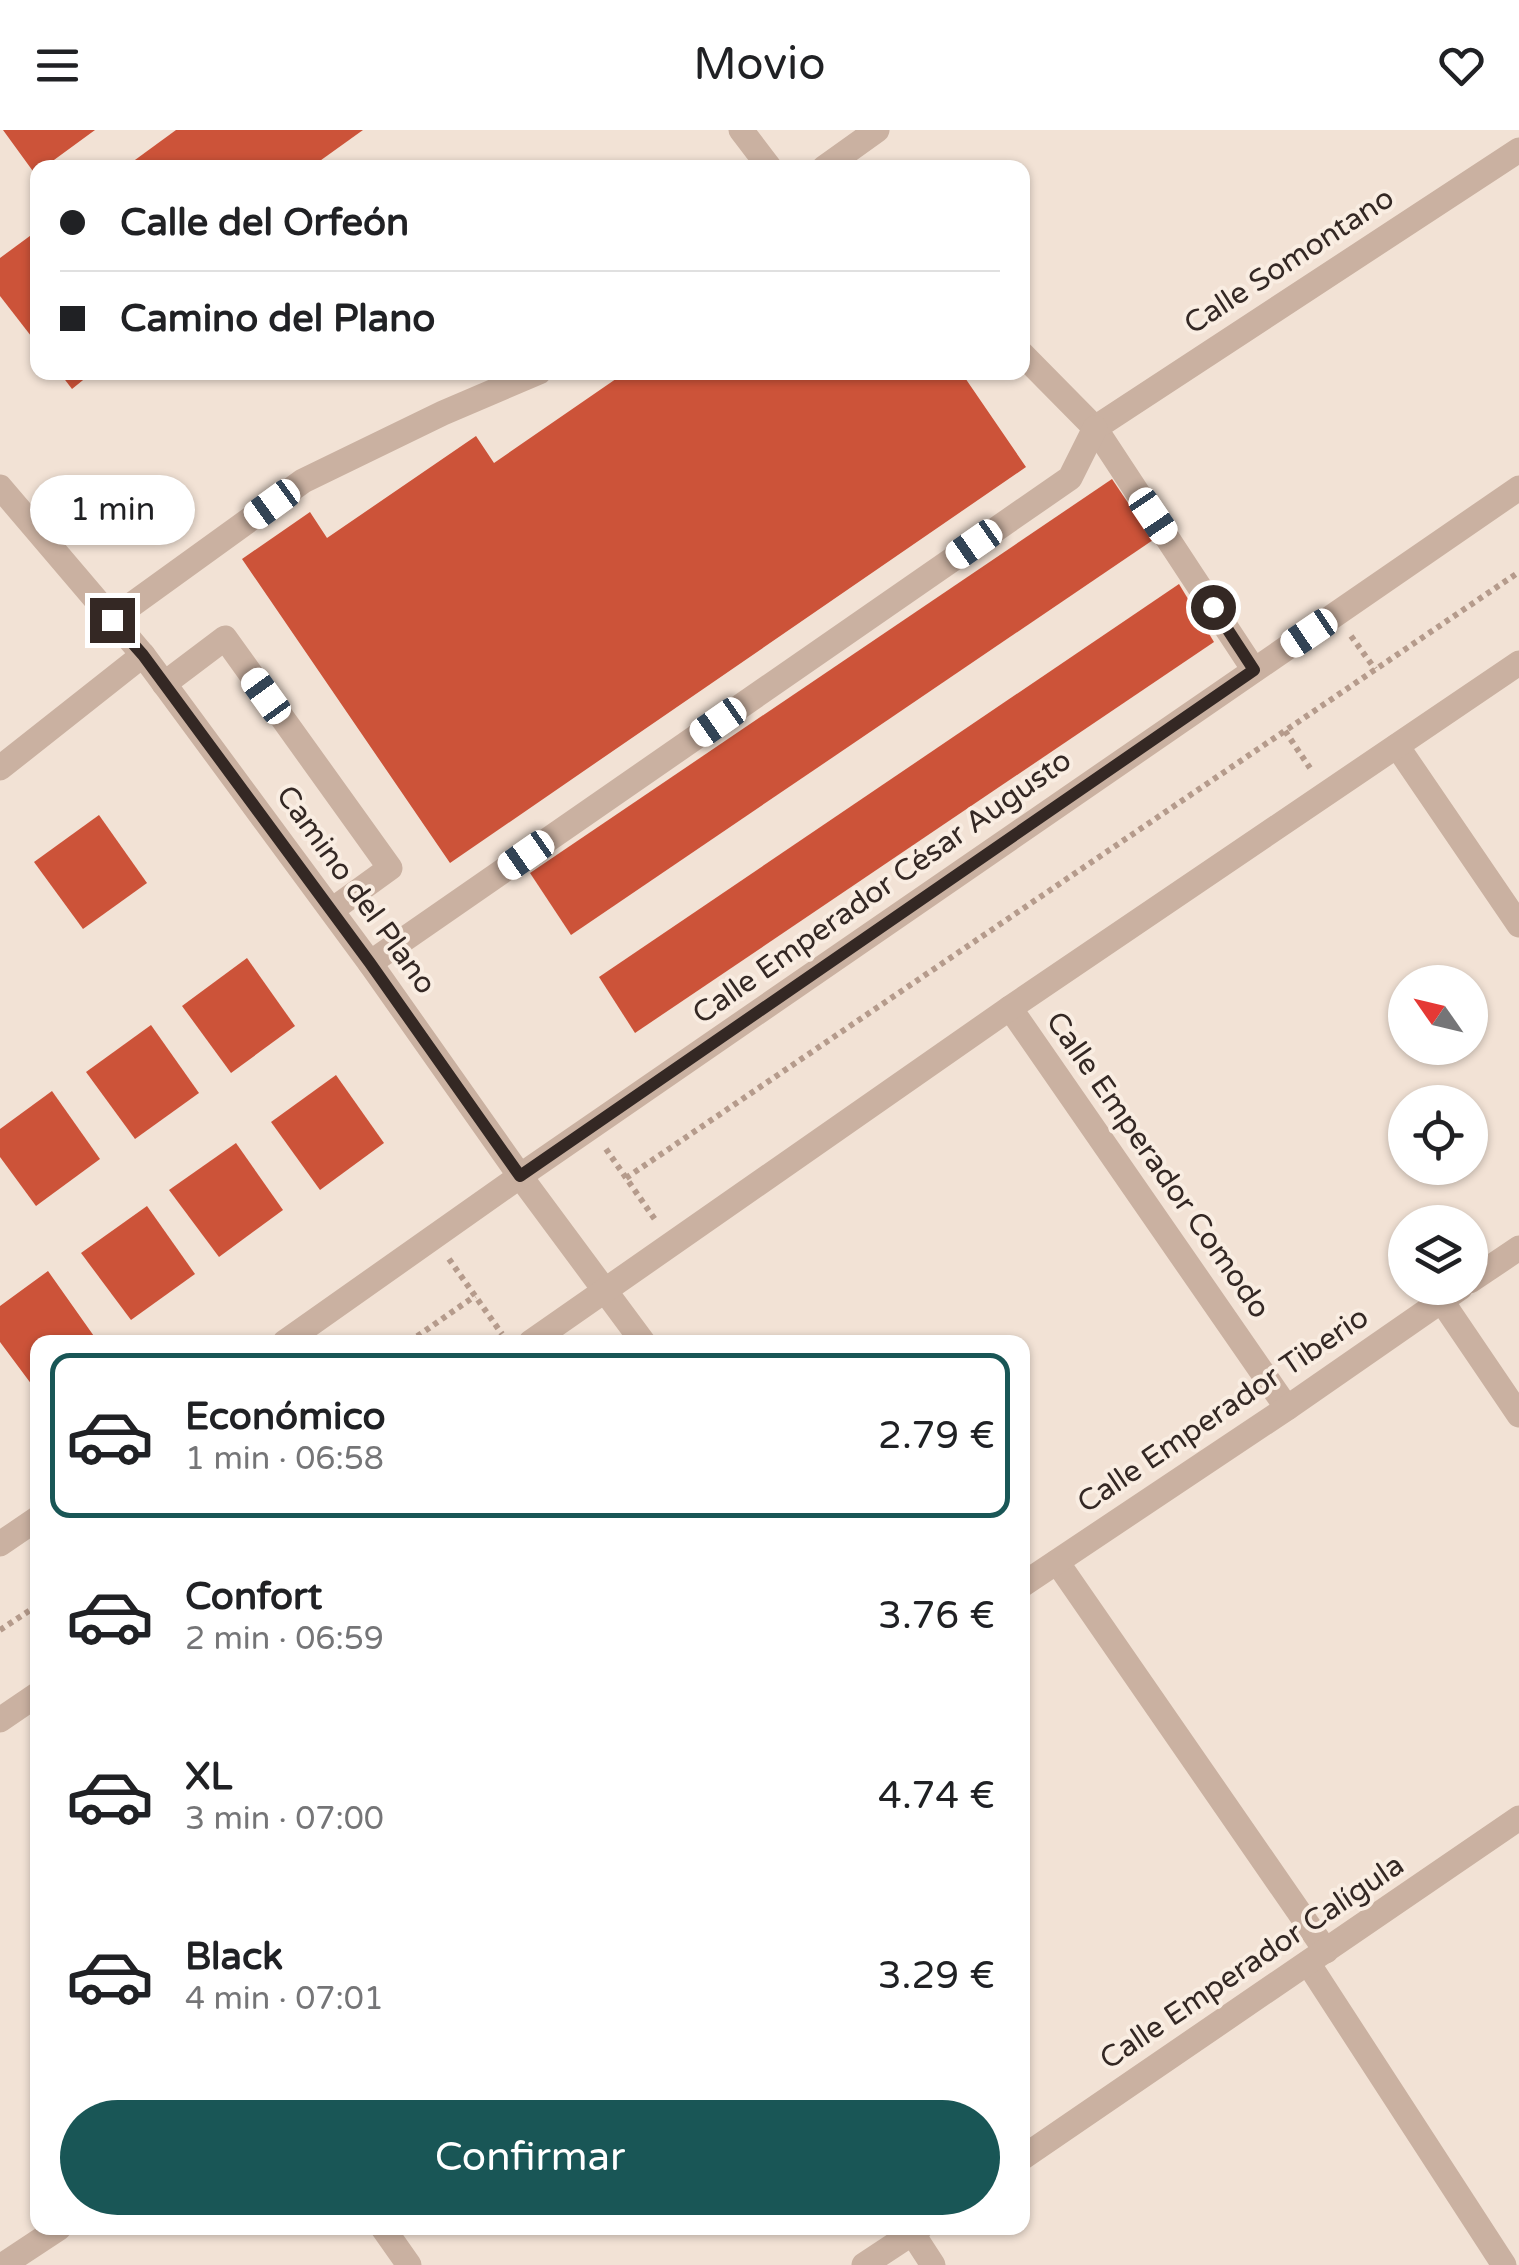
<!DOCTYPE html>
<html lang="es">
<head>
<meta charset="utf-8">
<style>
  body { margin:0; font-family:"Varela Round",sans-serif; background:#f2f2f2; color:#202124; height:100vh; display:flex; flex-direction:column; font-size:38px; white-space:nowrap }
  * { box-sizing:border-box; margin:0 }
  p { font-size:32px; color:#757577 }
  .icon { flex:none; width:55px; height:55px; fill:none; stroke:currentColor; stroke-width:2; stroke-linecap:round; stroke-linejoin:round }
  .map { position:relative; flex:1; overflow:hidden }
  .panel { position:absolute; left:30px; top:1205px; width:1000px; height:900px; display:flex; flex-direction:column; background:#fff; border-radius:20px; box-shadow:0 2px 8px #0004 }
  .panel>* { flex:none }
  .top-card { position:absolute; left:30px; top:30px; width:1000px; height:220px; border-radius:20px; box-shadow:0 2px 8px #0004; display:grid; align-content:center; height:220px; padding:0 30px; background:#fff }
  .needle { width:65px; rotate:304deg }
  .fabs { position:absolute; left:1388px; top:835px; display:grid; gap:20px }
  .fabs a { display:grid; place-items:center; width:100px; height:100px; border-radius:50%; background:#fff; box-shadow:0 2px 8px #0004; font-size:50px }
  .end { position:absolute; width:45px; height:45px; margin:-22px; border:12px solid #342824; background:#fff; box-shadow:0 0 0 5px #fff }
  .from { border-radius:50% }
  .bubble { position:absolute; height:70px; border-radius:35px; background:#fff; box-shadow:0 2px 8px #0004; font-size:32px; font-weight:600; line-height:70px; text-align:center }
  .car { position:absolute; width:30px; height:60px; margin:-30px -15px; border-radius:12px; box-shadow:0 0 8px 2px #0007; background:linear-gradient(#fff 24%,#345 0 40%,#fff 0 76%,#345 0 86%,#fff 0) }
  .top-card b { display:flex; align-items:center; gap:35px; height:95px; font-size:38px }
  .top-card b+b { border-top:2px solid #e0e0e0 }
  .top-card i { width:25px; height:25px; background:#202124 }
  ul { padding:18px 0 0; list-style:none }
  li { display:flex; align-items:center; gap:30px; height:165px; margin:0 20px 15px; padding:0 10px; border:5px solid transparent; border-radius:20px }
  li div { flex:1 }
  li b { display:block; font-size:38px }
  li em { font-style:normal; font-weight:600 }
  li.current { border-color:#195656 }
  li>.icon { width:90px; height:90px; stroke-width:1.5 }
  .button { display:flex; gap:20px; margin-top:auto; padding:20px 30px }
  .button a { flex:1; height:115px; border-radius:60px; background:#195656; color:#fff; font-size:40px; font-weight:600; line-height:115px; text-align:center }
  header { display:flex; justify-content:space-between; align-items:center; height:130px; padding:0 30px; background:#fff; font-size:45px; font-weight:600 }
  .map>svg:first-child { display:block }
  .building { fill:#cc5339 }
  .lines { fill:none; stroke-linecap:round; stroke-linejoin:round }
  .path { stroke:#b59b8c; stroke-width:6; stroke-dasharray:5 5; stroke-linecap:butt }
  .minor { stroke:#cab1a1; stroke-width:25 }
  .route { stroke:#342824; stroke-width:12 }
  .labels { text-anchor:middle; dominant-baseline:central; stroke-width:8; stroke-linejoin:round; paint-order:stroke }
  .street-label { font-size:30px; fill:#342824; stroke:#f9ede2 }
</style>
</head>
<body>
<header><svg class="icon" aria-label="menu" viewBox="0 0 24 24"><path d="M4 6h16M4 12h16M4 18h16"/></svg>Movio<svg class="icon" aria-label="heart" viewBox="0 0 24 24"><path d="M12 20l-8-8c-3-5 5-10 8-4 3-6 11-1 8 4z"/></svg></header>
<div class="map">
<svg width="1519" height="2135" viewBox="0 0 1519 2135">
  <rect width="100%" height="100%" fill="#f2e2d5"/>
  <!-- building -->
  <g class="building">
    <polygon points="3,0 95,0 43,38 38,38 35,44"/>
    <polygon points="176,0 363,0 310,38 124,38"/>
    <polygon points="38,100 38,215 0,166 0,128"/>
    <polygon points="59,242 93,242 72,259"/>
    <polygon points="626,242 656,242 660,249 669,242 961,242 1026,337 450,733 242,429 310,382 327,408 476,306 494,333"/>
    <polygon points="1112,349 1153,410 571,805 530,743"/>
    <polygon points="1179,454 1214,512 635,903 599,847"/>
    <polygon points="99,685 147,753 83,799 34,732"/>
    <polygon points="247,828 295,896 231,943 182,876"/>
    <polygon points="151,895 199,963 135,1009 86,942"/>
    <polygon points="336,945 384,1013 320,1060 271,992"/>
    <polygon points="52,961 100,1029 36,1076 0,1027 0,999"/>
    <polygon points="236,1013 283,1080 219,1127 169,1060"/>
    <polygon points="147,1076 195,1144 131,1190 81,1123"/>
    <polygon points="48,1141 96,1209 90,1212 38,1212 38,1251 32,1255 0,1212 0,1176"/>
  </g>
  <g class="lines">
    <!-- path -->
    <g class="path">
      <polyline points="1351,506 1375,539"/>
      <polyline points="1285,601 1310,638"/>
      <polyline points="606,1019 656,1091"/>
      <polyline points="626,1048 1519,442"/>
      <polyline points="449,1129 502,1204"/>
      <polyline points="409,1212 475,1166"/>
      <polyline points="0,1500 38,1475"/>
    </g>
    <!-- minor -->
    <g class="minor">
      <polyline points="741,0 770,38"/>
      <polyline points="824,38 877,0"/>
      <polyline points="1022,224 1095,298 1254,540"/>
      <polyline points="1095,298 1519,20"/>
      <polyline points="0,357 143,525 370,833 520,1046 643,1212"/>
      <polyline points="112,489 303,351 443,283 539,242"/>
      <polyline points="164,554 225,508 390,738 332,780"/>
      <polyline points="1397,616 1519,795"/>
      <polyline points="0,638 143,525"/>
      <polyline points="370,833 1070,348 1095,298"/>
      <polyline points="1010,878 1287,1278"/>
      <polyline points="1470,1151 1519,1118"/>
      <polyline points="1441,1170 1519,1285"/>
      <polyline points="285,1212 533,1037 1519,358"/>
      <polyline points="531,1212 1010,878 1519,533"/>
      <polyline points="0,1414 38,1388"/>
      <polyline points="1057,1432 1326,1821"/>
      <polyline points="1022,1455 1287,1278 1460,1158"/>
      <polyline points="0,1590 38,1564"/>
      <polyline points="1308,1833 1504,2135"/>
      <polyline points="1022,2028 1519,1688"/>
      <polyline points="383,2098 409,2135"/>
      <polyline points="909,2098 933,2135"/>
      <polyline points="3,2135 59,2098"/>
      <polyline points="864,2135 920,2098"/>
    </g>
  </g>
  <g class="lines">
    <!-- route -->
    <polyline class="route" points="112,490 143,525 370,833 520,1046 1254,540 1213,477"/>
  </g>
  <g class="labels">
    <!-- street labels -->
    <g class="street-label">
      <text transform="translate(1289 131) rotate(-33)">Calle Somontano</text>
      <text transform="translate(882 757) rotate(-35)">Calle Emperador César Augusto</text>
      <text transform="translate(356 760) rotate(54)">Camino del Plano</text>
      <text transform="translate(1158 1035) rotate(55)">Calle Emperador Comodo</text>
      <text transform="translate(1223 1280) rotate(-34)">Calle Emperador Tiberio</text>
      <text transform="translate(1252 1832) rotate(-34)">Calle Emperador Calígula</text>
    </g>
  </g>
</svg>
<div class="fabs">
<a><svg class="needle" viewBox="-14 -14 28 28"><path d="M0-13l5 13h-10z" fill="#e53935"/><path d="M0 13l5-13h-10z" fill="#757577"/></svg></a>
<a><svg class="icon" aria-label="locate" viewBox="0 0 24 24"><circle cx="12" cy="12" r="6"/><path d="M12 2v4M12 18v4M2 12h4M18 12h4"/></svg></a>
<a><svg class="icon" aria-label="layers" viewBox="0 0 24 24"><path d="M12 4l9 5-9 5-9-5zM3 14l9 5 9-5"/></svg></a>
</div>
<i class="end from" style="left:1213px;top:477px"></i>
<i class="end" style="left:112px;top:490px"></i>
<div class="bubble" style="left:30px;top:345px;width:165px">1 min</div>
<i class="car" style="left:272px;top:374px;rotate:234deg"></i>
<i class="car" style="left:1153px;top:386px;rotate:146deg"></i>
<i class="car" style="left:974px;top:414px;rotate:235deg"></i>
<i class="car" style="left:1309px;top:503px;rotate:236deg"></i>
<i class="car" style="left:266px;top:566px;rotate:324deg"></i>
<i class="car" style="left:718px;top:592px;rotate:235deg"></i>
<i class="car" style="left:526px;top:725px;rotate:235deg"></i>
<div class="top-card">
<b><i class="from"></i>Calle del Orfeón</b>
<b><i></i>Camino del Plano</b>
</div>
<section class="panel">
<ul>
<li class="current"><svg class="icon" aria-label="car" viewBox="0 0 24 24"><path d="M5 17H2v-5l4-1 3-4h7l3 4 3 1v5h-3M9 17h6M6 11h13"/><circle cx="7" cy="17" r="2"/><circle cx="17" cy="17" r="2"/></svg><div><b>Económico</b><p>1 min · 06:58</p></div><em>2.79 €</em></li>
<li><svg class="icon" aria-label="car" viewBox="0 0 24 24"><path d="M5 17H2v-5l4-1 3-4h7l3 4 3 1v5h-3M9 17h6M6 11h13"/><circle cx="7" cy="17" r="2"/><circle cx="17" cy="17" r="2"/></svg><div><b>Confort</b><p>2 min · 06:59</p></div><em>3.76 €</em></li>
<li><svg class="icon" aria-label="car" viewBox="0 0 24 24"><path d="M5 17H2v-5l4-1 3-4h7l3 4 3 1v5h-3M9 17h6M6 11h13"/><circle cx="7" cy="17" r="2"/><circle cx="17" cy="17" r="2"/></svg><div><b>XL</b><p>3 min · 07:00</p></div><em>4.74 €</em></li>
<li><svg class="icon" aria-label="car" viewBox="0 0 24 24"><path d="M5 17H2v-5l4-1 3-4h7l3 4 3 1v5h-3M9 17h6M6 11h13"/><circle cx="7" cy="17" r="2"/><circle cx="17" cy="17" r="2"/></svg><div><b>Black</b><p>4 min · 07:01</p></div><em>3.29 €</em></li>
</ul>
<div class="button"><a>Confirmar</a></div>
</section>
</div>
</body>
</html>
